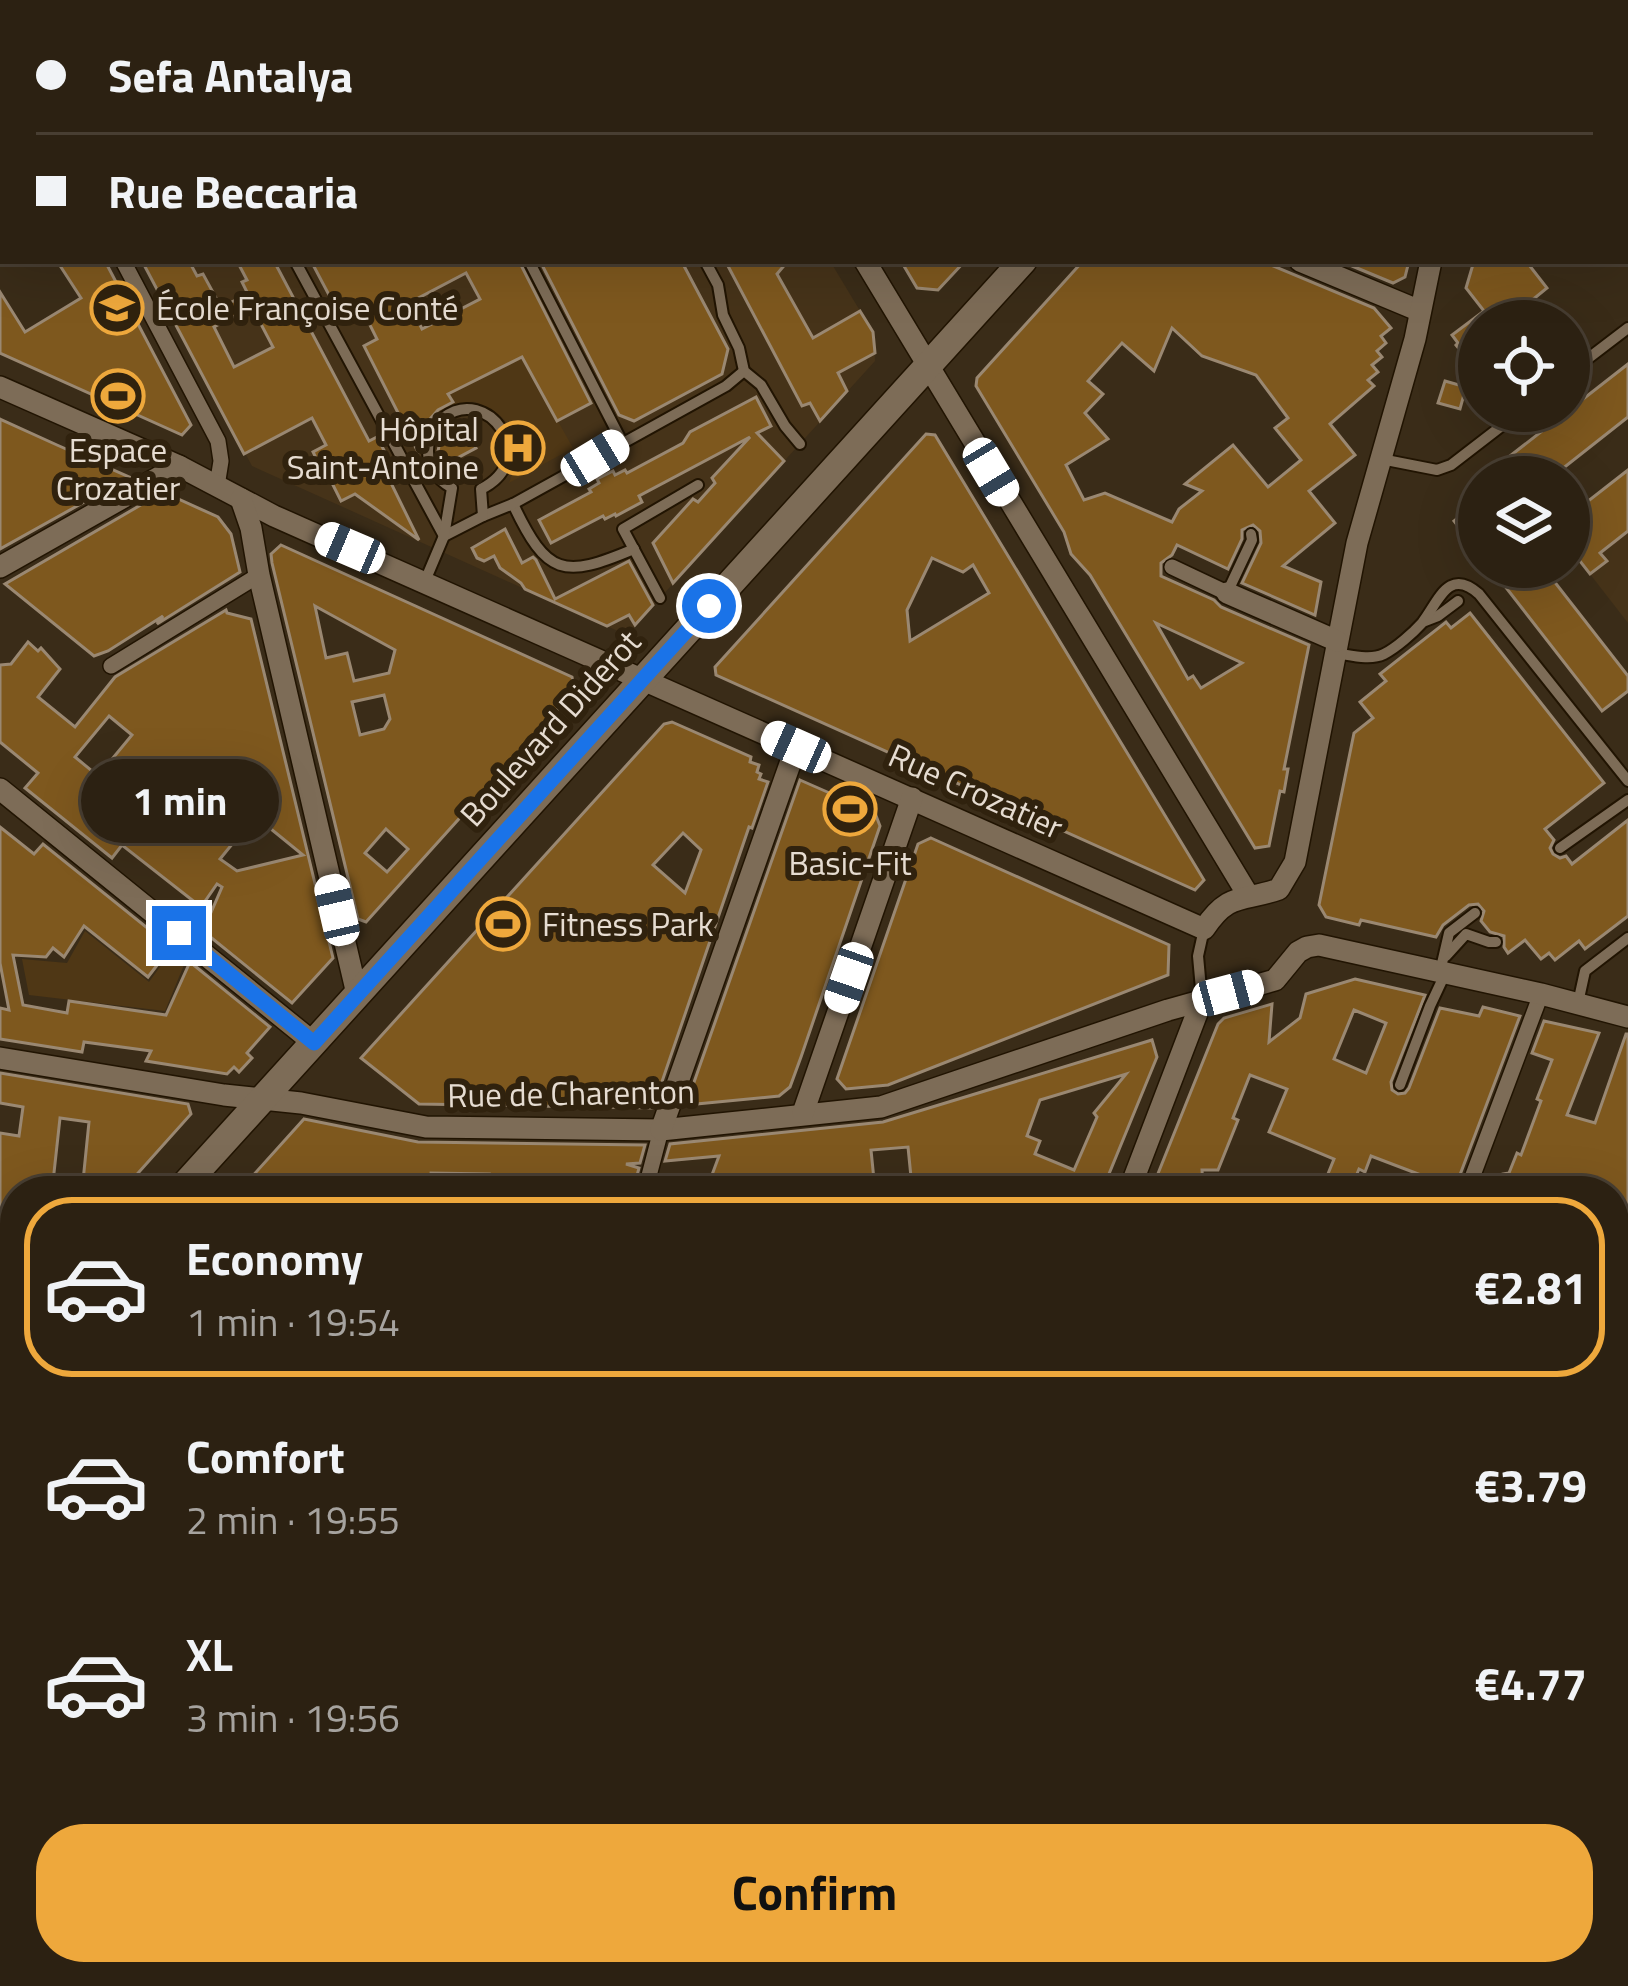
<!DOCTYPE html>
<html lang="en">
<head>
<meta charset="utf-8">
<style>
  body { margin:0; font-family:"Titillium Web",sans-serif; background:#34291b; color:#f1f3f6; height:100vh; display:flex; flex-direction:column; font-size:45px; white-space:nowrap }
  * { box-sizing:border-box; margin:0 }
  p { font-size:39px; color:#a6a39f }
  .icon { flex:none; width:66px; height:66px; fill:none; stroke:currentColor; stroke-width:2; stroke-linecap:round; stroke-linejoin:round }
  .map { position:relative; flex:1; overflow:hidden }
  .side { position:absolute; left:0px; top:1176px; width:1629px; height:810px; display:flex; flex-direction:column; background:#2c2112; border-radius:48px 48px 0 0; box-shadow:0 12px 48px #0002,0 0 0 3px #483e32 }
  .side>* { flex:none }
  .hud { position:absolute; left:0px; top:0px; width:1629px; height:264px; box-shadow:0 12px 48px #0002,0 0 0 3px #483e32; display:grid; align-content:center; height:264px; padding:0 36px; background:#2c2112 }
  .controls { position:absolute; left:1458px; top:300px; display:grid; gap:24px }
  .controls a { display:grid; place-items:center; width:132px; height:132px; border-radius:50%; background:#2c2112; box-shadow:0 12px 48px #0002,0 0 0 3px #483e32; font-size:60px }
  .end { position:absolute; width:54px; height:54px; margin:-27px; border:15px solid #1a73e8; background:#fff; box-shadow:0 0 0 6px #fff }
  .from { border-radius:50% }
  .bubble { position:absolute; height:84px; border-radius:42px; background:#2c2112; box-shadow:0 12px 48px #0002,0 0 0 3px #483e32; font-size:39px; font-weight:700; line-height:84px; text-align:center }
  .car { position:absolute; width:36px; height:72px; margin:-36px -18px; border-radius:15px; box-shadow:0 0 9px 3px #0007; background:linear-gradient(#fff 24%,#345 0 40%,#fff 0 76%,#345 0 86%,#fff 0) }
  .hud b { display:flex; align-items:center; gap:42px; height:114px; font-size:45px }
  .hud b+b { border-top:3px solid #483e32 }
  .hud i { width:30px; height:30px; background:#f1f3f6 }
  ul { padding:21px 0 0; list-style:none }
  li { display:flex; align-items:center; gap:36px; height:180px; margin:0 24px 18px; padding:0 12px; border:6px solid transparent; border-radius:48px }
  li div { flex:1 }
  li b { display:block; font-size:45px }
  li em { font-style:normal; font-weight:700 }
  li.current { border-color:#eea83c }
  li>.icon { width:108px; height:108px; stroke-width:1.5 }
  .primary-button { display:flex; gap:24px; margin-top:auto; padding:24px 36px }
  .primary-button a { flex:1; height:138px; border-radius:48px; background:#eea83c; color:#111; font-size:48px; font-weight:700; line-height:138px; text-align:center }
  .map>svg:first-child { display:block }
  .built { fill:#463319 }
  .green { fill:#4f3715 }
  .building { fill:#7e581e; stroke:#9a8872; stroke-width:3; fill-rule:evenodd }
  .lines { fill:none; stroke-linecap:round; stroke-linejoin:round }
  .tertiary-tunnel { stroke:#544634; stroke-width:24; stroke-dasharray:24 12; stroke-linecap:butt }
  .service-casing { stroke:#211402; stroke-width:14 }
  .pedestrian-casing { stroke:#211402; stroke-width:18 }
  .minor-casing { stroke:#211402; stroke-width:24 }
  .tertiary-casing { stroke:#211402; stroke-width:27 }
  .secondary-casing { stroke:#211402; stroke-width:30 }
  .service { stroke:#7d6c57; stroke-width:10 }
  .pedestrian { stroke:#7d6c57; stroke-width:15 }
  .minor { stroke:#7d6c57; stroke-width:21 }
  .tertiary { stroke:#7d6c57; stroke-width:24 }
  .secondary { stroke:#7d6c57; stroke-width:27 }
  .rail-casing { stroke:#918576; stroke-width:10 }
  .rail { stroke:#30220e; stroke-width:6; stroke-dasharray:18; stroke-linecap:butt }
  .route { stroke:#1a73e8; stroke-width:15 }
  .labels { text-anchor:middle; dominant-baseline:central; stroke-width:12; stroke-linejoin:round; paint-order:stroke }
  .poi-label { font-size:33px; fill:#e6dcd1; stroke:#30220e; text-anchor:start }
  .street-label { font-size:33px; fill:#e6dcd1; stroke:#30220e }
</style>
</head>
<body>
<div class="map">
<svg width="1628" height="1986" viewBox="0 0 1628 1986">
  <rect width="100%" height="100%" fill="#3a2c18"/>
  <!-- built -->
  <g class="built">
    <polygon points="99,0 672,0 674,3 101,3"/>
    <polygon points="142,261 830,261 874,334 875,361 631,630 620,632 252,466"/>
    <polygon points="1628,470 1628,623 1569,547 1569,516"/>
    <polygon points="1614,1726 1628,1730 1628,1986 0,1986 0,1969 29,1971 30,1984 67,1985 69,1971 1614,1971"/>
  </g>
  <!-- green -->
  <g class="green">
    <path d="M517,348L573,448L509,483C519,456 522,428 493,411C492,410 477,402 475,402C468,401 461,404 454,405L444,396L504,365Z"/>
    <polygon points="85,931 149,982 173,949 186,960 165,1011 29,995 22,959 67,963"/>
  </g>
  <!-- building -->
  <g class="building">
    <polygon points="57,261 105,261 191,425 182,435 0,353 0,292 25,332 81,298"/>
    <path d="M142,261H189L197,276L203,274L221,307L248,294L242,282L247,280L237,261H274L369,441L377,437L396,473L388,477L419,540L355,494L341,501L323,465L320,466L313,452L326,445L312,418L244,454ZM252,307L273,347L234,367L214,327Z"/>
    <path d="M311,261H519L591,403L557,421L522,357L448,394L453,402L438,410L429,420L421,435L418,452L364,346L377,339L358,301L338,312ZM466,273L480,299L422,329L409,303Z"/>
    <polygon points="540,261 659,261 683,264 728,349 722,374 634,421 619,415"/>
    <polygon points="737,261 788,261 777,274 813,338 860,311 873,332 875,353 838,373 847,391 820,421 810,403 802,406 728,266"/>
    <polygon points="901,261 965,261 938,290 917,288"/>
    <path d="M1083,261H1261L1374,308L1391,328L1381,336L1386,343L1377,351L1382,357L1372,365L1378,372L1368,380L1374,386L1330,424L1355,455L1309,491L1335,523L1283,566L1321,582L1315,615L1242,583L1261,543L1260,531L1253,525L1242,530V539L1228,569L1177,545L1172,555L1161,563V576L1214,600L1221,607L1309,645L1284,769H1288L1284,792L1280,791L1269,846L1255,848L1090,575L1071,554L1064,532L976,386L977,378ZM1172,328L1202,356L1256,375L1288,418L1275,428L1301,460L1268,487L1233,445L1185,484L1202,491L1179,509L1172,522L1105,493L1084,500L1066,465L1108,439L1085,413L1103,394L1088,381L1122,343L1154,371ZM1156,623L1242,663L1201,688L1193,676L1188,679Z"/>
    <polygon points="1340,261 1409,261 1405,277 1393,283"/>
    <polygon points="1474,261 1526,261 1547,288 1526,305 1539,321 1479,321 1479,373 1456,345 1458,343 1452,335 1484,311 1466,288"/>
    <polygon points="1628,364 1628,417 1552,477 1483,477"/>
    <polygon points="1445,381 1466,387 1460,409 1438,403"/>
    <polygon points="756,397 771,426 757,433 784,461 673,583 653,543 693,499 698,502 715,483 712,478 750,437 639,496 642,502 616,516 615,514 605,519 603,516 551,543 539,520 591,492 589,489 599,483 597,479 613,471 615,475 625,470 627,473 683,443 690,432"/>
    <polygon points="0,419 57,445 129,477 0,549"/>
    <polygon points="462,420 476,448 442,466 438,451 441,437 449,426"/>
    <path d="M926,434L935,435L1204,880L1195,890L716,675L715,667ZM932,558L963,572L973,565L989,593L910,641L907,610Z"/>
    <polygon points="1628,470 1628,531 1600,553 1607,561 1590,574 1569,547 1569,516"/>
    <polygon points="163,492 218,517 231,534 240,572 157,624 163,616 108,651 94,656 5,584"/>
    <polygon points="1479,501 1479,553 1454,521"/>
    <polygon points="505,529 522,563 533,557 536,560 555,599 629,561 653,605 635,625 629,615 607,626 525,589 521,583 500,568 494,556 484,561 477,558 472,548"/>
    <path d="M281,545L572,677L575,690L366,922L358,919L272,563L271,554ZM315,606L395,650L389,673L354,681L347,653L326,658ZM384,695L390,719L384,729L360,735L352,702ZM386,829L408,849L387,872L365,853Z"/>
    <polygon points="1490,567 1543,567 1628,676 1628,691 1602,711"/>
    <path d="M226,610L227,613L251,619L333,958L292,1003L203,931L222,887L217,884L201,907L122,845L112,858L25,788L38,773L0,742V665L11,664L28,642L38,651L41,648L60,669L38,697L75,727L115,677ZM109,716L132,735L98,776L75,757ZM255,816L303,855L237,871L220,859Z"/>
    <polygon points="1470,613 1604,783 1545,829 1554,840 1550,848 1553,854 1560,858 1566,856 1572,864 1628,820 1628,916 1585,949 1579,941 1555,960 1549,953 1541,959 1525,940 1508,953 1504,947 1504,936 1490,932 1481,921 1484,911 1478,904 1469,905 1443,925 1436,937 1361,920 1359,925 1326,917 1319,905 1354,733 1373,718 1360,702 1386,681 1380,674 1446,622 1451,628"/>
    <path d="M672,722L751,757L750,762L759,765L757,772L761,774L759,779L768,782L752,828L749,827L653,1108L419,1104L361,1058L664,724ZM683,833L701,850L685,893L653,865Z"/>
    <polygon points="800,780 875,813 880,826 801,1057 790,1087 779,1096 686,1105"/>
    <polygon points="0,827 34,854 43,844 171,947 148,977 84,926 64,957 53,948 46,957 13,955 23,1005 67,1013 69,1001 166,1015 190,962 270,1027 247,1053 252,1058 239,1072 234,1067 227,1074 146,1061 151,1051 84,1042 82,1052 0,1039 0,1008 9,1010 0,963"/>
    <polygon points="931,838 1169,945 1168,975 888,1085 846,1089 837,1079 918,844"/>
    <path d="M1355,979L1425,995L1391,1082L1392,1090L1398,1094L1405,1093L1409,1088L1440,1008L1479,1016L1483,1007L1520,1016L1455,1188L1371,1156L1365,1172L1359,1169L1350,1191H1321L1334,1159L1269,1132L1287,1089L1250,1075L1233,1118L1238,1120L1218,1170H1202L1203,1188L1194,1191H1151L1218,1024L1224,1018L1272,1004L1269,1042L1300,1018L1306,994ZM1354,1010L1386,1023L1366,1073L1334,1059Z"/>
    <polygon points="1544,1021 1599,1033 1567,1115 1595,1123 1626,1034 1628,1034 1628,1232 1614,1232 1614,1191 1504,1191 1503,1174 1509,1173 1517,1153 1521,1155 1541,1101 1537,1099 1552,1060 1532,1053"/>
    <path d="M1152,1040L1157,1057L1104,1186L1096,1183L1092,1191H706L719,1156L665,1161L670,1144L883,1122ZM1126,1074L1094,1113L1097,1117L1074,1170L1035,1154L1040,1141L1027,1136L1040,1100ZM908,1147L911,1177L874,1180L871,1150Z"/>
    <polygon points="0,1073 188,1104 191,1114 122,1191 82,1191 89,1122 60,1118 52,1191 15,1191 15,1284 0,1285 0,1133 19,1136 23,1107 0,1103"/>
    <polygon points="304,1119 418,1142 645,1145 640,1163 626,1164 639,1168 633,1191 485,1191 489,1174 431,1173 429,1191 324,1191 325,1183 295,1179 294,1185 276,1182 274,1191 239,1191"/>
    <polygon points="15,1439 15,1555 0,1554 0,1455"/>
    <polygon points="0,1595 15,1595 15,1645 0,1651"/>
    <polygon points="1614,1726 1628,1730 1628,1821 1614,1817"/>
    <rect x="0" y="1812" width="15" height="44"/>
    <polygon points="0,1969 29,1971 29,1986 0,1986"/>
    <polygon points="69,1971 222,1971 222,1986 68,1986"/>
  </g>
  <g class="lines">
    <!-- tertiary-tunnel -->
    <polyline class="tertiary-tunnel" points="817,1986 822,1971"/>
    <!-- service casing -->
    <g class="service-casing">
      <g id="service">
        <polyline points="146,0 148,3"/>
        <polyline points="560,0 561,3"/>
        <polyline points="295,261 444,536"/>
        <polyline points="529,261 622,442"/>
        <polyline points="705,261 718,285 723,315 739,348 744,371 761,385 785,426 800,444"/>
        <polyline points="1569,373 1628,328"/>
        <polyline points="1381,459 1437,470 1451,465 1521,411"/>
        <path d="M513,504C547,576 563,579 634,549"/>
        <polyline points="444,536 483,516 513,504 726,386 744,371"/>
        <path d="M425,581L444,536L452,488C438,480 428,468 428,451C428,439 434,426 443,418C487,383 542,459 481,489L483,516"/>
        <polyline points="1227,593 1252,540 1251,534"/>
        <polyline points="660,598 623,529 698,485"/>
        <polyline points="1425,621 1438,616 1458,601"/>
        <path d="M1335,653C1350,655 1370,661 1384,654C1396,648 1413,633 1422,623C1438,603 1448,566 1479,594L1628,781"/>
        <polyline points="1560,848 1628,800"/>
        <polyline points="1446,956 1466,934 1489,942 1496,942"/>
        <polyline points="1440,972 1449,933 1475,913"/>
        <polyline points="1202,1000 1198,956 1204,929"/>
        <polyline points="1578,1003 1585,971 1628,938"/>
        <polyline points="1400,1085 1430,1006 1445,974"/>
        <polyline points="0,1321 15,1320"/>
        <polyline points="0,1897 8,1897"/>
      </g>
    </g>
    <!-- pedestrian casing -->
    <g class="pedestrian-casing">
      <g id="pedestrian">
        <polyline points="0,26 3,32"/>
        <polyline points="0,94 3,93"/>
        <polyline points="1626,106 1628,104"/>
        <polyline points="1626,152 1628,155"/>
        <polyline points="0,189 3,188"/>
        <polyline points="123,261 218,441 221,461 217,486"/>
        <polyline points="1172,567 1227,593"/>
        <polyline points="111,666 259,575"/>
        <polyline points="645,1191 661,1130"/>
        <polyline points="1467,1191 1541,994"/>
      </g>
    </g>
    <!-- minor casing -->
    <g class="minor-casing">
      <g id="minor">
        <polyline points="709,0 711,3"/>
        <polyline points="1570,0 1580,3"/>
        <polyline points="1474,3 1475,0"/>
        <polyline points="1598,3 1599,0"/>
        <polyline points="1626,16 1628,16"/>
        <polyline points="865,261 1248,895"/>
        <polyline points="1300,261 1420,311"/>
        <path d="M0,387L179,466L274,516L1204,929C1229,891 1243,902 1279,889L1295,862L1357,543L1415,339L1431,261"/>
        <polyline points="241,499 251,528 259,575 357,994"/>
        <polyline points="0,567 179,466"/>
        <polyline points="1227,593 1337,641"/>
        <polyline points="0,789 314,1043"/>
        <polyline points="0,1058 224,1095 301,1103 426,1127 661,1130 881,1107 1168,1010 1275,980 1298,952 1307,947 1319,945 1541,994 1628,1017"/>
        <polyline points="803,1113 912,798"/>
        <polyline points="661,1130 796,747"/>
        <polyline points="1129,1191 1202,1000"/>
        <polyline points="1624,1421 1625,1286"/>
        <polyline points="0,1579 15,1580"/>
      </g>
    </g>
    <!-- tertiary casing -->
    <g class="tertiary-casing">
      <polyline id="tertiary" points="0,1879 15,1880"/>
    </g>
    <!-- secondary casing -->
    <g class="secondary-casing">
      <g id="secondary">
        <polyline points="1257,3 1260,0"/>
        <polyline points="179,1191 1023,261"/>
        <polyline points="1614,1286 1628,1286"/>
        <polyline points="0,1335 15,1335"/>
        <polyline points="0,1390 15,1373"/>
      </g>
    </g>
    <!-- service -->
    <use href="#service" class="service"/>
    <!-- pedestrian -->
    <use href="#pedestrian" class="pedestrian"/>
    <!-- minor -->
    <use href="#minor" class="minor"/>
    <!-- tertiary -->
    <use href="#tertiary" class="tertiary"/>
    <!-- secondary -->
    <use href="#secondary" class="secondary"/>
    <!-- rail casing -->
    <g class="rail-casing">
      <g id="rail">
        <polyline points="940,1971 1189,1986"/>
        <polyline points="1385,1971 1512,1986"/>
        <polyline points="243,1972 659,1986"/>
        <polyline points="1170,1975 1344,1986"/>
      </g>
    </g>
    <!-- rail -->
    <use href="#rail" class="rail"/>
  </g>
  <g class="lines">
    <!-- route -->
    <polyline class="route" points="179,933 314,1043 709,606"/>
  </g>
  <!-- icons -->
  <defs>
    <g id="university-ring" transform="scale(2.7)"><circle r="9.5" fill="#30220e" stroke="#eea83c" stroke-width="1.5"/><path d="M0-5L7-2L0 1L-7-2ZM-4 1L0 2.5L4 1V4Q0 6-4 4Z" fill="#eea83c"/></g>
    <g id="stadium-ring" transform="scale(2.7)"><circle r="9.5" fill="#30220e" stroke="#eea83c" stroke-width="1.5"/><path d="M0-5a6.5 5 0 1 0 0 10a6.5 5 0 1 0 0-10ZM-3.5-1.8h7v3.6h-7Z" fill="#eea83c"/></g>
    <g id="hospital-ring" transform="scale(2.7)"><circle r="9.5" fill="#30220e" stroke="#eea83c" stroke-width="1.5"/><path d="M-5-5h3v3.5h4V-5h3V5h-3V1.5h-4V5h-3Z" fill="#eea83c"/></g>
  </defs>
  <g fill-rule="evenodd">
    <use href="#university-ring" x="117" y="308"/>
    <use href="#stadium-ring" x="118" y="396"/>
    <use href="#hospital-ring" x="518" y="448"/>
    <use href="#stadium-ring" x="850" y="809"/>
    <use href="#stadium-ring" x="503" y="924"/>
  </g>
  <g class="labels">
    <!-- poi labels -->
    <g class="poi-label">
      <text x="156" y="308">École Françoise Conté</text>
      <text x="479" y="429" text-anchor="end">Hôpital<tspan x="479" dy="38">Saint-Antoine</tspan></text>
      <text x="118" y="450" text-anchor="middle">Espace<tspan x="118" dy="38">Crozatier</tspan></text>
      <text x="850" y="863" text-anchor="middle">Basic-Fit</text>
      <text x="542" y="924">Fitness Park</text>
    </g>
    <!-- street labels -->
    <g class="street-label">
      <text transform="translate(550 728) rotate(-48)">Boulevard Diderot</text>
      <text transform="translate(976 791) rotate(24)">Rue Crozatier</text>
      <text transform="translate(571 1093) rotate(-1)">Rue de Charenton</text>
    </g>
  </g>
</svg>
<div class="controls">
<a><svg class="icon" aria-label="locate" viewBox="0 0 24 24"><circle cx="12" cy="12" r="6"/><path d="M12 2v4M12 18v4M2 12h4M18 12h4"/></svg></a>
<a><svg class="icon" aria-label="layers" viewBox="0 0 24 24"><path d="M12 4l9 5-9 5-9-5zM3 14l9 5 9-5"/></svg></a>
</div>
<i class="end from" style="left:709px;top:606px"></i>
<i class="end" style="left:179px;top:933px"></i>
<div class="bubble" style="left:81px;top:759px;width:198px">1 min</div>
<i class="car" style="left:595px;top:458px;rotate:59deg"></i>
<i class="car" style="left:991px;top:472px;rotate:149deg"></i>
<i class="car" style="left:350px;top:548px;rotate:293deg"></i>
<i class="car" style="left:796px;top:747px;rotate:294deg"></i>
<i class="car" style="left:337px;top:910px;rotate:347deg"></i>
<i class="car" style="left:849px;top:978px;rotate:199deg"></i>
<i class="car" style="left:1228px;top:993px;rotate:75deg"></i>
<div class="hud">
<b><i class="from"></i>Sefa Antalya</b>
<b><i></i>Rue Beccaria</b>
</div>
<section class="side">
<ul>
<li class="current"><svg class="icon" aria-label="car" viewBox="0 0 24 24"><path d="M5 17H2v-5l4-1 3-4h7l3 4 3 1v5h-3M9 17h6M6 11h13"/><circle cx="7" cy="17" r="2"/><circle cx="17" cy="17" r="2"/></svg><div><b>Economy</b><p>1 min · 19:54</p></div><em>€2.81</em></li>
<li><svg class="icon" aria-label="car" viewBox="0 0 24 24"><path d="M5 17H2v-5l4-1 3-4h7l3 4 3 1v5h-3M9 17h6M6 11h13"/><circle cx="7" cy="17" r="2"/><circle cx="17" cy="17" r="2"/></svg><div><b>Comfort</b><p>2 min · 19:55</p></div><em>€3.79</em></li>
<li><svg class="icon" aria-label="car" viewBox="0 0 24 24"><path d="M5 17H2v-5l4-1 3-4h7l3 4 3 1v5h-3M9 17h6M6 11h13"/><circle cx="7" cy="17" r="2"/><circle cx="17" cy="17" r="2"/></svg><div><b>XL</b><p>3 min · 19:56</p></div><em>€4.77</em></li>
</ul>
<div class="primary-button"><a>Confirm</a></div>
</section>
</div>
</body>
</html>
